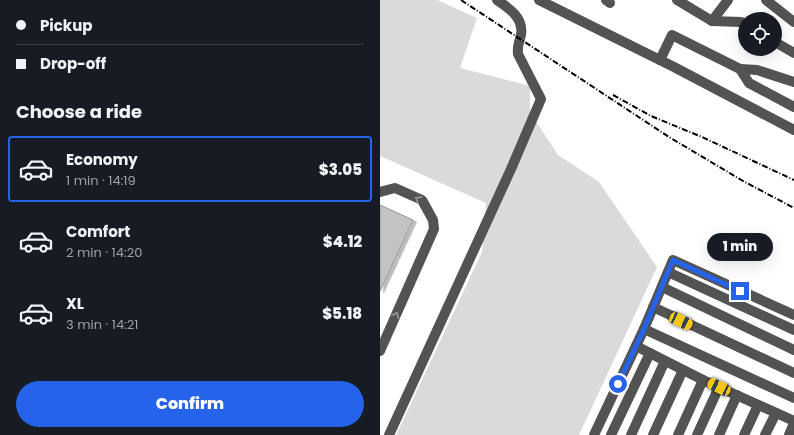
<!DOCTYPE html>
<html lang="en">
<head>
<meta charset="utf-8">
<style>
  body { margin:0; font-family:Poppins,sans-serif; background:#242831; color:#f1f3f6; height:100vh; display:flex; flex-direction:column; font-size:15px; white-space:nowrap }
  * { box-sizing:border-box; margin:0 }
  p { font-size:13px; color:#9ea1a6 }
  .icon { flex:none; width:22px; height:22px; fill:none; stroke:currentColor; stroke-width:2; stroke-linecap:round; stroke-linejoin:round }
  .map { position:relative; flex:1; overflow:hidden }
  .drawer { display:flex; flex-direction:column; background:#171b24; width:380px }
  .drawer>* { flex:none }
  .top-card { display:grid; align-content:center; height:88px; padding:0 16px; background:#171b24 }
  .tools { position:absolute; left:358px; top:12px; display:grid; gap:8px }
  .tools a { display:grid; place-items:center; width:44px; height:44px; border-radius:50%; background:#171b24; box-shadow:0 4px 16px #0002; font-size:20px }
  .end { position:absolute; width:18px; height:18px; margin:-9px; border:5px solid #2563eb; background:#fff; box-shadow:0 0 0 2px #fff }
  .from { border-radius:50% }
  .bubble { position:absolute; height:28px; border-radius:14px; background:#171b24; box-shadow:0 4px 16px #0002; font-size:13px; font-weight:800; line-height:28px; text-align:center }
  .car { position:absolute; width:12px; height:24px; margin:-12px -6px; border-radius:5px; box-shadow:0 0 3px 1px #0007; background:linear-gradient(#f5c518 24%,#345 0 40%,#f5c518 0 76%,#345 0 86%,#f5c518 0) }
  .top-card b { display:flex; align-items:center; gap:14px; height:38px; font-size:15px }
  .top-card b+b { border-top:1px solid #363941 }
  .top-card i { width:10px; height:10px; background:#f1f3f6 }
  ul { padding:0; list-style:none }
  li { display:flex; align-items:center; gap:12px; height:66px; margin:0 8px 6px; padding:0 8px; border:2px solid transparent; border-radius:4px }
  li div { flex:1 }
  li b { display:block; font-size:15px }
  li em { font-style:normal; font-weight:800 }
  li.on { border-color:#2563eb }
  li>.icon { width:36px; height:36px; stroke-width:1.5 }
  h2 { padding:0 16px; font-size:18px; line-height:48px }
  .action { display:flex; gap:8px; margin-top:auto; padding:8px 16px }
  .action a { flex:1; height:46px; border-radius:24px; background:#2563eb; color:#fff; font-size:16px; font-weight:800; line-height:46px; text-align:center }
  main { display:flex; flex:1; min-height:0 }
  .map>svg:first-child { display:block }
  .green { fill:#dadada }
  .building { fill:#c3c3c3; stroke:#979797; filter:url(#shadow) }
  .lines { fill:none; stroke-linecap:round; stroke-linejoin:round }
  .minor { stroke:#535353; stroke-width:10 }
  .rail { stroke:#000; stroke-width:2; stroke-dasharray:6 2 1 2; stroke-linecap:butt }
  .oneway { stroke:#989898 }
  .route { stroke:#2563eb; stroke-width:5 }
</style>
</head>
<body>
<main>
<section class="drawer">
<div class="top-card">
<b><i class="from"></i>Pickup</b>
<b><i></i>Drop-off</b>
</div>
<h2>Choose a ride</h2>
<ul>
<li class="on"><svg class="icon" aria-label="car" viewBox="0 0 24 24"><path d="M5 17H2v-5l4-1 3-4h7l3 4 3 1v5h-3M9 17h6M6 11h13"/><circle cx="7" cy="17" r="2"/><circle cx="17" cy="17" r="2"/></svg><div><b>Economy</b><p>1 min · 14:19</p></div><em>$3.05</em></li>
<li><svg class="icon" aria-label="car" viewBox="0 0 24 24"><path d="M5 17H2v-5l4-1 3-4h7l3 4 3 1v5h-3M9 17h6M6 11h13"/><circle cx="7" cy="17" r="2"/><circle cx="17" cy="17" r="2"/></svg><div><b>Comfort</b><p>2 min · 14:20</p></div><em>$4.12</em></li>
<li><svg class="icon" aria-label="car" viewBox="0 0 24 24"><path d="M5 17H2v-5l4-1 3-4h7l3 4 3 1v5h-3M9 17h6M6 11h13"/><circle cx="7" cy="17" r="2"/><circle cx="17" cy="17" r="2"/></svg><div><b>XL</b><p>3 min · 14:21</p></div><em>$5.18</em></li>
</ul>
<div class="action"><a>Confirm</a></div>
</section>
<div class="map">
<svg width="414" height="435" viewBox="0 0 414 435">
  <defs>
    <filter id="shadow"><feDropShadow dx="3.5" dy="2" stdDeviation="0" flood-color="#0004"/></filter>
  </defs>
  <rect width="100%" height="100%" fill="#fff"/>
  <!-- green -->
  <polygon class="green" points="0,0 57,0 97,18 80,68 150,86 150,112 178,155 219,182 277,267 199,435 16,435 102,252 106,203 0,156"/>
  <!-- building -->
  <polygon class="building" points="0,205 33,220 0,291"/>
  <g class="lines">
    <!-- minor -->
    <g class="minor">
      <polyline points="159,0 294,67 414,130"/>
      <polyline points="226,0 230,3"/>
      <polyline points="297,0 332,21 348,0"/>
      <polyline points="386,0 414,22"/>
      <polyline points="332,21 361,22 365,25"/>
      <polyline points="395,42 414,53"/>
      <polyline points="280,60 292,35 360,69 377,70 414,82"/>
      <polyline points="360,69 369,83 414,107"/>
      <polyline points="0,192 15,188 42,200 53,220 54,229 0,351"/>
      <polyline points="288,272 414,330"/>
      <polyline points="282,287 414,350"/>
      <polyline points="273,307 414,373"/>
      <polyline points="414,315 293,260 264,329 414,398"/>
      <polyline points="256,346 323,380 298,435"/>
      <polyline points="323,380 414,421"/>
      <path d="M9,435L131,169L161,99L138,54C137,47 139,42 141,35C144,18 129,8 117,0"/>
      <polyline points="214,435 264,329"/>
      <polyline points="231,435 270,353"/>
      <polyline points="251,435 285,361"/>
      <polyline points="273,435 303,370"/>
      <polyline points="317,435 339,387"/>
      <polyline points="339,435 357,395"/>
      <polyline points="364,435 378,405"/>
      <polyline points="385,435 396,413"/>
      <polyline points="409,435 414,423"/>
    </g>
    <!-- rail -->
    <g class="rail">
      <polyline points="81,0 289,137 363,181 414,208"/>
      <polyline points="233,95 271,116 322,137 414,180"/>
    </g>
  </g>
  <!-- one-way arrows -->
  <defs><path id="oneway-chevron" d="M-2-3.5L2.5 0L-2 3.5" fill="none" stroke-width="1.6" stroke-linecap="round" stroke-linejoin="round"/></defs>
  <g class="oneway">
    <use href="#oneway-chevron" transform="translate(38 199) rotate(-148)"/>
    <use href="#oneway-chevron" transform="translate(16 315) rotate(-66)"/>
  </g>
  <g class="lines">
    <!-- route -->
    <polyline class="route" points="238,384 264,329 293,260 360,291"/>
  </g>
</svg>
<div class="tools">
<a><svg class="icon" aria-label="locate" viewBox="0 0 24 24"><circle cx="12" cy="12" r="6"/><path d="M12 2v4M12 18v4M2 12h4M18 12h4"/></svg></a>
</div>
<i class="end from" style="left:238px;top:384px"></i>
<i class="end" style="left:360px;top:291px"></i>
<div class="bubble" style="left:327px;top:233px;width:66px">1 min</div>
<i class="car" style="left:301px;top:321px;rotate:115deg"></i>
<i class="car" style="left:339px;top:387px;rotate:295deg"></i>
</div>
</main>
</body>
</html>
